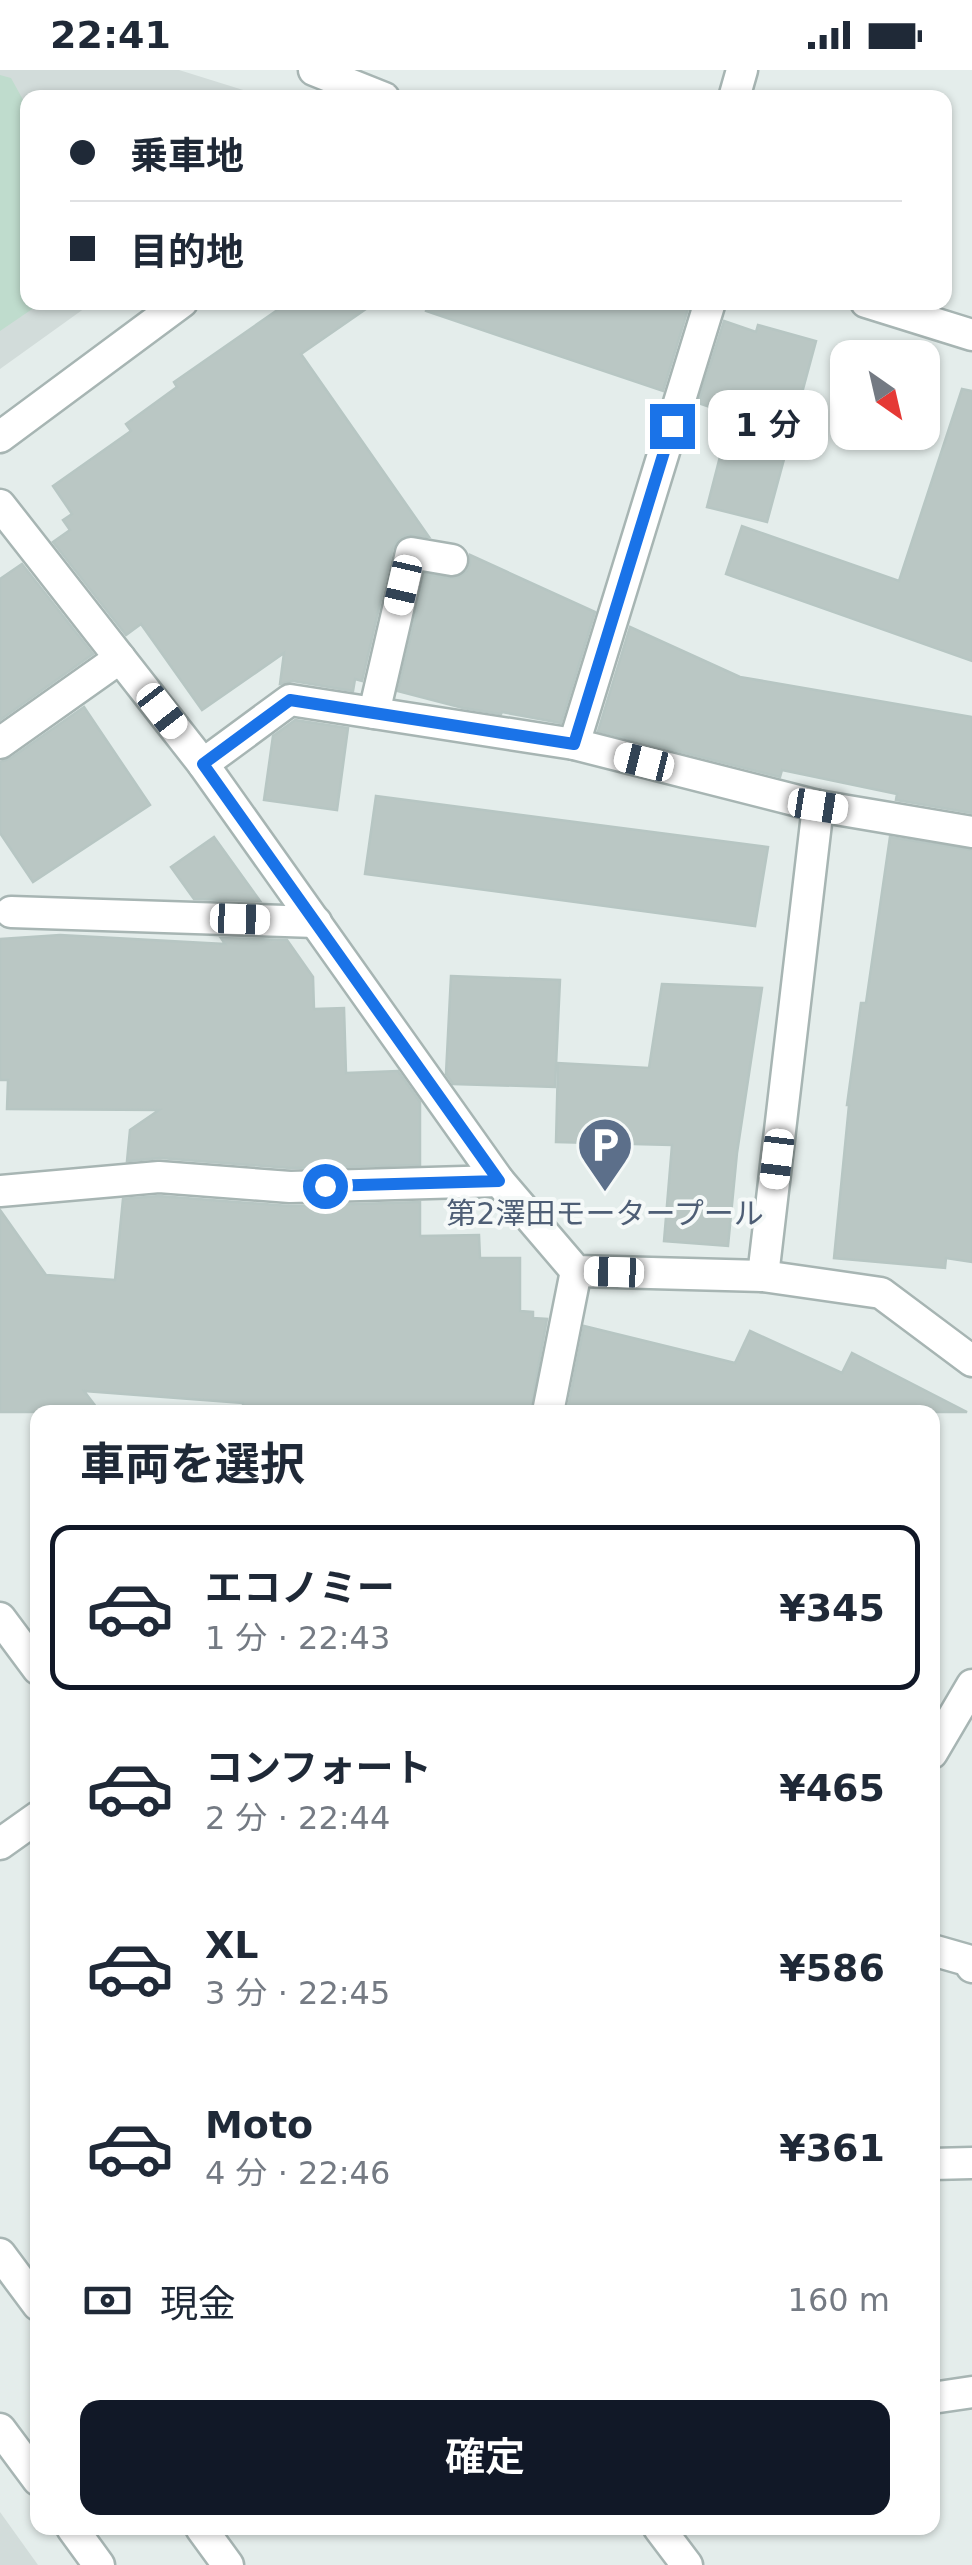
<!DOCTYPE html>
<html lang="ja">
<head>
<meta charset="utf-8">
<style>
  body { margin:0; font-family:"DejaVu Sans","Noto Sans JP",sans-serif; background:#f6f6f7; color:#1f2937; height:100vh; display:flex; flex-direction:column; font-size:38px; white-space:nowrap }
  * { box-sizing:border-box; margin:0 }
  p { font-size:32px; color:#747a83 }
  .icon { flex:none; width:55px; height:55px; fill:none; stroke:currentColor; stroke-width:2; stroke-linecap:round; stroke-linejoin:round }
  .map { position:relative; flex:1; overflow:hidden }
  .sheet { position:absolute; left:30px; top:1335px; width:910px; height:1130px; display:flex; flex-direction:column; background:#fff; border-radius:20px; box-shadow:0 2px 8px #0004 }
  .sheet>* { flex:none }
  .banner { position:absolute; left:20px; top:20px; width:932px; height:220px; border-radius:20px; box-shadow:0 2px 8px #0004; display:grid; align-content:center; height:220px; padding:0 50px; background:#fff }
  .needle { width:65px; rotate:146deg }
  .fabs { position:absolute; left:830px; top:270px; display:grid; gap:20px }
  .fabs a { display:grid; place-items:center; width:110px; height:110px; border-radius:20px; background:#fff; box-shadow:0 2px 8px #0004; font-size:50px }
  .end { position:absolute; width:45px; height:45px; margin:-22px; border:12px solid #1a73e8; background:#fff; box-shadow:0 0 0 5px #fff }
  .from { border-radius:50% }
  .bubble { position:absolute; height:70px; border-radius:20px; background:#fff; box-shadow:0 2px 8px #0004; font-size:32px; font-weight:600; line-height:70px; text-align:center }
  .car { position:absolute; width:30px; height:60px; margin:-30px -15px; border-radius:12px; box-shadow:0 0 8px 2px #0007; background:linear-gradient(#fff 24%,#345 0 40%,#fff 0 76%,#345 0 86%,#fff 0) }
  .banner b { display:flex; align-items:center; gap:35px; height:95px; font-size:38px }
  .banner b+b { border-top:2px solid #e0e1e3 }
  .banner i { width:25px; height:25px; background:#1f2937 }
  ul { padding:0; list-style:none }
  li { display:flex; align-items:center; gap:30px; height:165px; margin:0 20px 15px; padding:0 30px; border:5px solid transparent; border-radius:20px }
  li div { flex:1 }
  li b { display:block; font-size:38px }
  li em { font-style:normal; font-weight:600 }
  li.selected { border-color:#111827 }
  li>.icon { width:90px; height:90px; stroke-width:1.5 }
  h2 { padding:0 50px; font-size:45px; line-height:120px }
  .pay { display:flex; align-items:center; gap:25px; height:110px; padding:0 50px; font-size:38px }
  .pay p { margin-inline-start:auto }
  .primary-button { display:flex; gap:20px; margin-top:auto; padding:20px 50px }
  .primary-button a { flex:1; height:115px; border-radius:20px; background:#111827; color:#fff; font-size:40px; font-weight:600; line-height:115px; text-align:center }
  .status { display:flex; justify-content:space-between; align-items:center; height:70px; padding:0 50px; background:#fff; direction:ltr }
  .status svg { height:28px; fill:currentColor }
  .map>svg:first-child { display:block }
  .built { fill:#d2dcda }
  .green { fill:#bfdccd }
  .building { fill:#bac7c4; stroke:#b7c6c3; stroke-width:2.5 }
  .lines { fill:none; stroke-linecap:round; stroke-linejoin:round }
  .minor-casing { stroke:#a7b5b3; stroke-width:35 }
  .minor { stroke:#fff; stroke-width:30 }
  .route { stroke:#1a73e8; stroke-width:12 }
  .labels { text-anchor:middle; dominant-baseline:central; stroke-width:8; stroke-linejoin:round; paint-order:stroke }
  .service-label { font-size:30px; fill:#4e5e75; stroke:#f5f9f8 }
</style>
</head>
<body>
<div class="status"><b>22:41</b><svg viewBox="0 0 49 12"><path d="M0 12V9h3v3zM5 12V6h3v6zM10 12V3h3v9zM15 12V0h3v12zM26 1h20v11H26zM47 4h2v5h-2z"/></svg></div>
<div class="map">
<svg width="972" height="2495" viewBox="0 0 972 2495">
  <rect width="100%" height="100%" fill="#e4edeb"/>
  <!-- built -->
  <g class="built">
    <polygon points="0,0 179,0 266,27 28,28 28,232 92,233 0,299"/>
    <polygon points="0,2442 38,2495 0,2495"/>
  </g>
  <!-- green -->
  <polygon class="green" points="0,5 11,8 27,37 28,232 41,233 0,261"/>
  <!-- building -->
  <g class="building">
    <polygon points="289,232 376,232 301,284 429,467 406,465 398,470 393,478 362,611 355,609 353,621 293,611 280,614 284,583 202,640 141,554 126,565 53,472 70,460 63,450 72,444 53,416 131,361 126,354 177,317 174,312"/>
    <polygon points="428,232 669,232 688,239 663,321 426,241"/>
    <polygon points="724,251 756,262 758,255 816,271 767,452 707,437 731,344 698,333"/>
    <polygon points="962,319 972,321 972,591 726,504 742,456 899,511"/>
    <polygon points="470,485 595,542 561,653 502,642 501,644 463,638 398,621 425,504 449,508 459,507 467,501 470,494"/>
    <polygon points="22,494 93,584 0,650 0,509"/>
    <polygon points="630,557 740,607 972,647 972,743 896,730 897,724 782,700 780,707 598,661"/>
    <polygon points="84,637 150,735 33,812 0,763 0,692 11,688"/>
    <polygon points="295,650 348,658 337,740 264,730 273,666"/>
    <polygon points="376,726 768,777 755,856 365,804"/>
    <polygon points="214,767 260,831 194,829 171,797"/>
    <polygon points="890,767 972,780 972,1192 946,1188 945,1198 834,1188 849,1035 847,1035 861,933 866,933"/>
    <polygon points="60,865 225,874 221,868 287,870 313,907 314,939 344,938 346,1003 398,1001 420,1032 420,1095 290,1098 160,1088 127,1091 130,1060 159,1040 7,1039 8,1010 0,1010 0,869"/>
    <polygon points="451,906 560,910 555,1017 453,1014 446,1004"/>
    <polygon points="662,914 762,918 737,1083 728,1176 664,1171 672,1075 556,1072 558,993 649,998"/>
    <polygon points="159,1126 290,1136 420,1132 420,1166 479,1165 480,1188 520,1188 520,1241 533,1242 533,1248 547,1249 530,1342 243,1342 243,1333 84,1321 100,1342 0,1342 0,1140 46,1205 115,1210 123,1129"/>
    <polygon points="584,1256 735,1293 750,1261 842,1303 852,1283 967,1342 567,1342"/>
  </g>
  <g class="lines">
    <!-- minor casing -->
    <g class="minor-casing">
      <g id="minor">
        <polyline points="314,0 384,28"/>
        <polyline points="734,28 742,0"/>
        <polyline points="866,232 972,265"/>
        <polyline points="0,367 182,232"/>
        <polyline points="0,435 203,694 499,1111 576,1201 763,1206 881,1223 972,1291"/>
        <polyline points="374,643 411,483 452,490"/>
        <polyline points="0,673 120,588"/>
        <polyline points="574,674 710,232"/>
        <polyline points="203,694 290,630 574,674 818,736 972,762"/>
        <polyline points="11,842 316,852"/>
        <polyline points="0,1121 159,1107 290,1117 499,1111"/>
        <polyline points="763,1206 818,736"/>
        <polyline points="548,1342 576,1201"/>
        <polyline points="0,1548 38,1599"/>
        <polyline points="932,1683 972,1615"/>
        <polyline points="0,1774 38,1747"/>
        <polyline points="932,1880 967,1890 972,1897"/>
        <polyline points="932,2094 972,2093"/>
        <polyline points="0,2184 38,2235"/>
        <polyline points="932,2328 972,2322"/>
        <polyline points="0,2359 38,2410"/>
        <polyline points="72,2458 99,2495"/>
        <polyline points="201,2458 228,2495"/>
        <polyline points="659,2458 687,2495"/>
      </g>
    </g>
    <!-- minor -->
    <use href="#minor" class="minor"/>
  </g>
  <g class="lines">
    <!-- route -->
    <polyline class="route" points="325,1116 499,1111 203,694 290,630 574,674 672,356"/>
  </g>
  <!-- icons -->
  <defs>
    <g id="parking-pin" transform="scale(2.875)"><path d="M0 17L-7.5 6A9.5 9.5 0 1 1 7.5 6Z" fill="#5c6f8a" stroke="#f5f9f8"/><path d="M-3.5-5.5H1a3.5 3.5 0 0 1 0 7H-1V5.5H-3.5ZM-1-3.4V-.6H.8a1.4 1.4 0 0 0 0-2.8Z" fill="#fff"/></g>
  </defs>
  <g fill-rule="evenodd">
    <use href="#parking-pin" x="605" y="1075"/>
  </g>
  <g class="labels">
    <!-- service labels -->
    <g class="service-label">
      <text x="605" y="1143">第2澤田モータープール</text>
    </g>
  </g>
</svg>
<div class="fabs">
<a><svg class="needle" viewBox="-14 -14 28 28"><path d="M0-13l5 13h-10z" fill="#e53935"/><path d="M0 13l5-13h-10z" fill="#747a83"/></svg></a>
</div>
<i class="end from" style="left:325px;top:1116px"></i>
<i class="end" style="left:672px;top:356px"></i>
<div class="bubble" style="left:708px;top:320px;width:120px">1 分</div>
<i class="car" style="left:403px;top:515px;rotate:193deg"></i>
<i class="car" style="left:162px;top:641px;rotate:142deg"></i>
<i class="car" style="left:644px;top:692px;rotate:284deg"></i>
<i class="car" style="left:818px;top:736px;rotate:99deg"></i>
<i class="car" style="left:240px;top:849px;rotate:92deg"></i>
<i class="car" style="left:777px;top:1089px;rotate:187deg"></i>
<i class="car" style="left:614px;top:1202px;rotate:272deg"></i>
<div class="banner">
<b><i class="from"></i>乗車地</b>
<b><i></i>目的地</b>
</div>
<section class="sheet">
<h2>車両を選択</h2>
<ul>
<li class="selected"><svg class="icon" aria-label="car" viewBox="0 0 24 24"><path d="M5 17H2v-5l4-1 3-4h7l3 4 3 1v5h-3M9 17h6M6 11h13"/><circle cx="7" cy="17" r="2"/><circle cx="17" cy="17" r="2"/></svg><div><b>エコノミー</b><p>1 分 · 22:43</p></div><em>¥345</em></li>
<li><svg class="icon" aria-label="car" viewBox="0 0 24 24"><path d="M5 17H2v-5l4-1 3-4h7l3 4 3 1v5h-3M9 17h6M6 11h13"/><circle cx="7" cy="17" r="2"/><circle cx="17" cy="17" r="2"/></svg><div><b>コンフォート</b><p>2 分 · 22:44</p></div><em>¥465</em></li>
<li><svg class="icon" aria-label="car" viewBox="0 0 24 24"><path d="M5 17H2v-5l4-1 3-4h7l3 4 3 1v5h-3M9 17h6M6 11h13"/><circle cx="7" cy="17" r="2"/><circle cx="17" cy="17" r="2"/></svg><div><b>XL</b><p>3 分 · 22:45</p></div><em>¥586</em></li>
<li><svg class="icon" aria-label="car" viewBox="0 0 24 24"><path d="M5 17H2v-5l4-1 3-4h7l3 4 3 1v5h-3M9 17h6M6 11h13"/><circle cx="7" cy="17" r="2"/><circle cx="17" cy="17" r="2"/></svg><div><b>Moto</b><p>4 分 · 22:46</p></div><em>¥361</em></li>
</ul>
<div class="pay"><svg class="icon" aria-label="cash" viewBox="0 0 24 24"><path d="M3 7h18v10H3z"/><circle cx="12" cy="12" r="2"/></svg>現金<p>160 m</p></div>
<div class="primary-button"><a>確定</a></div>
</section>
</div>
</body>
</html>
